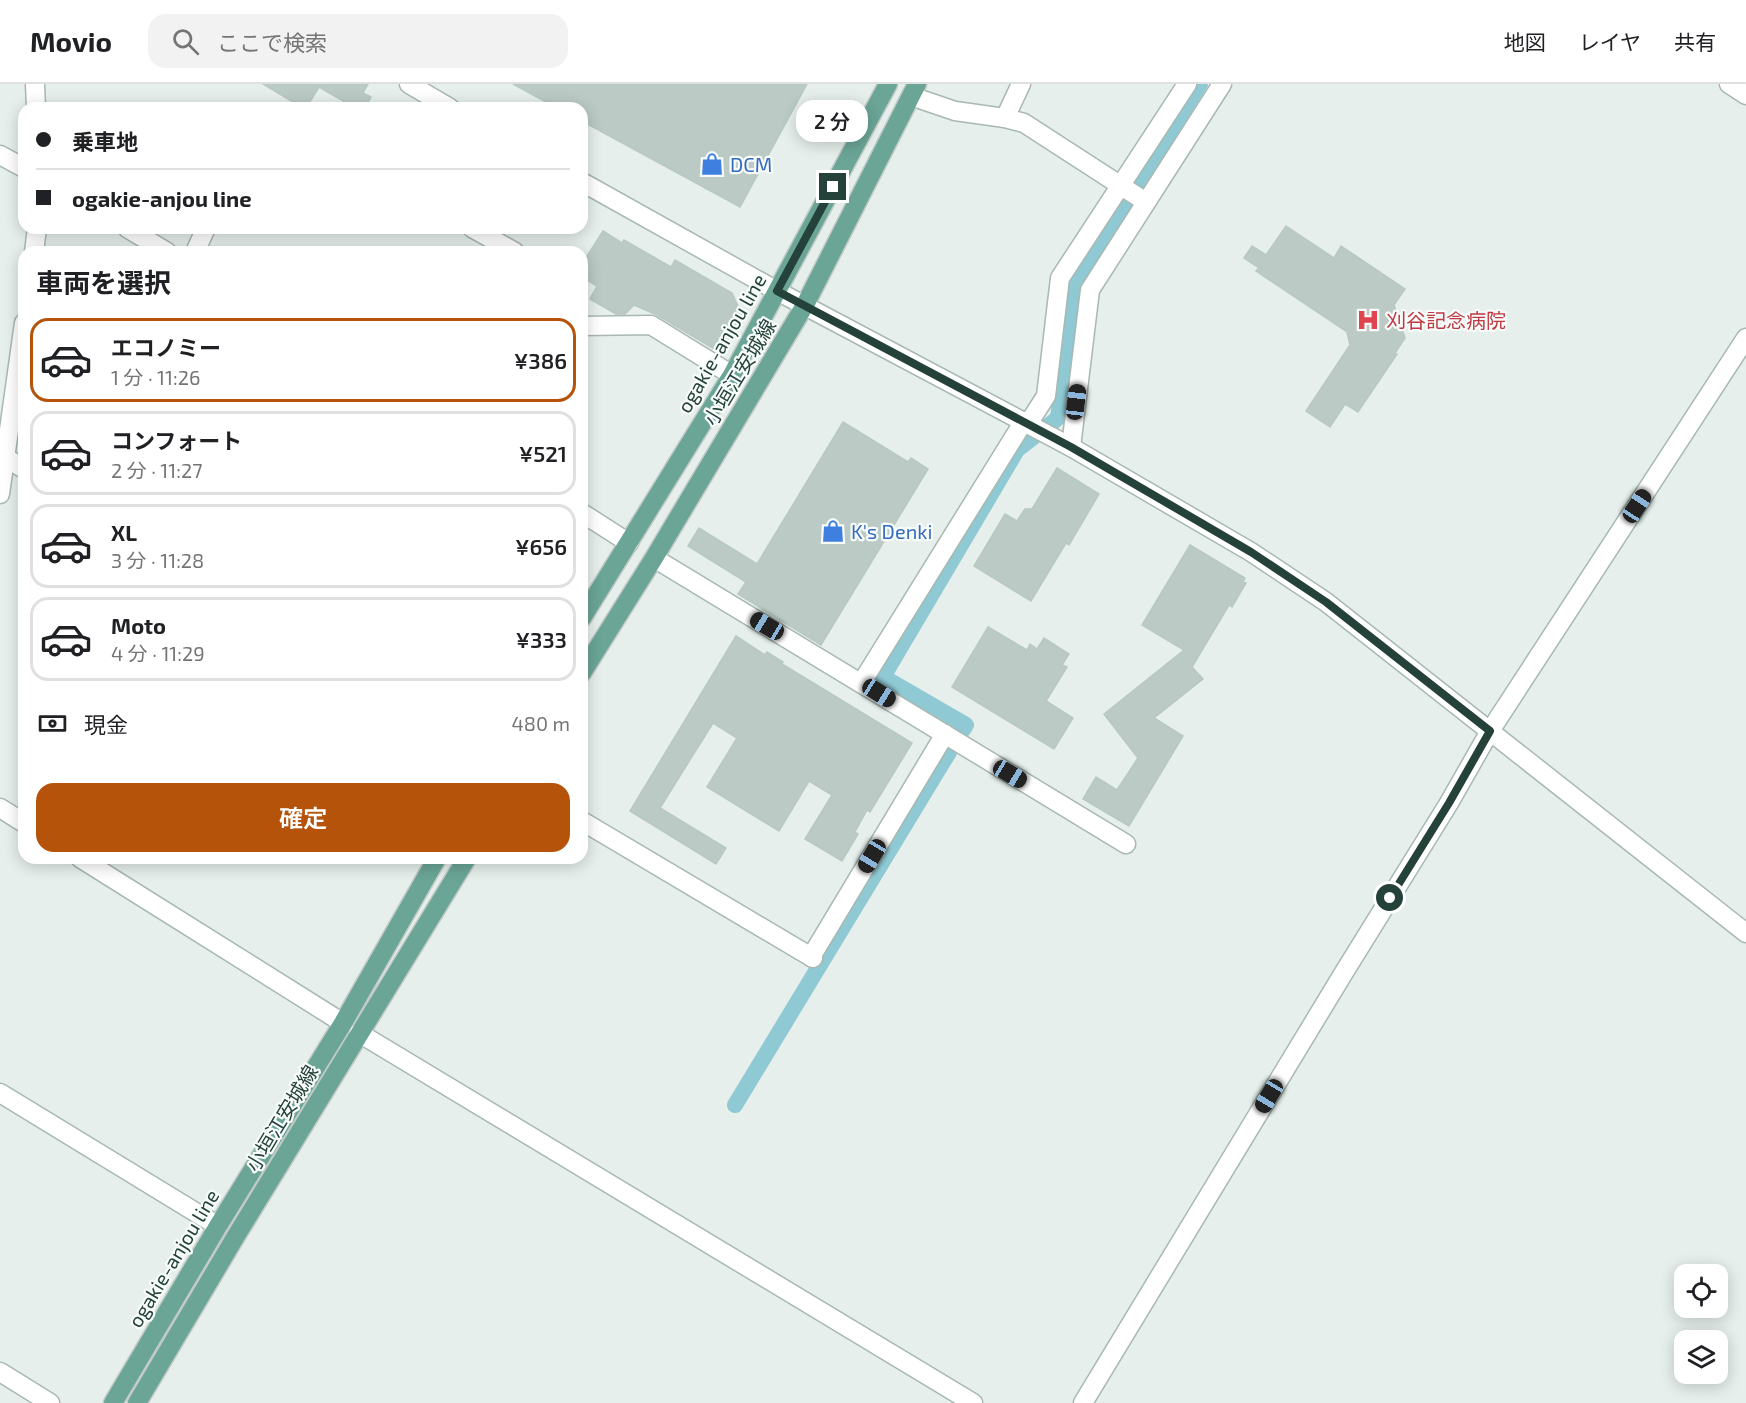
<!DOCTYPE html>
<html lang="ja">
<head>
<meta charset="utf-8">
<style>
  body { margin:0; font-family:"Exo 2","Noto Sans JP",sans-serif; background:#f2f2f2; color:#202124; height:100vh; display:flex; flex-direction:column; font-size:22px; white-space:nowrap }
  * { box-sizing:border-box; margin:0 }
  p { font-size:20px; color:#757577 }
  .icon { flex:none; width:33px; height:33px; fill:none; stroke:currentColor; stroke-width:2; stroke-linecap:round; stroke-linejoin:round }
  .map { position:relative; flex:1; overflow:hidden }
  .details { position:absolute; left:18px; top:162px; width:570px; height:618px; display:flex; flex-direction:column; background:#fff; border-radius:18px; box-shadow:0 3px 15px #0003 }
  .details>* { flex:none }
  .guide { position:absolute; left:18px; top:18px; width:570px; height:132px; border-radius:18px; box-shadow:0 3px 15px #0003; display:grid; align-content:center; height:132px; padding:0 18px; background:#fff }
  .buttons { position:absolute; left:1674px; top:1180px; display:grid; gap:12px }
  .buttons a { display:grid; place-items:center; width:54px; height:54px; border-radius:12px; background:#fff; box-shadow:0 3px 15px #0003; font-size:30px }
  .end { position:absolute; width:27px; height:27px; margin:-14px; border:8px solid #24423a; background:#fff; box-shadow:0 0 0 3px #fff }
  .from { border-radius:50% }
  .bubble { position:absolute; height:42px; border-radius:18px; background:#fff; box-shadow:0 3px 15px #0003; font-size:20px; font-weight:600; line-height:42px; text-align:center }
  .car { position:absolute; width:18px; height:36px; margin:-18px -9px; border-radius:8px; box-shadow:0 0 4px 2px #0007; background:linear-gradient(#222 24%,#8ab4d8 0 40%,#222 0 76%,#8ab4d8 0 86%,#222 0) }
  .guide b { display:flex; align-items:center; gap:21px; height:57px; font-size:22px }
  .guide b+b { border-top:2px solid #e0e0e0 }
  .guide i { width:15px; height:15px; background:#202124 }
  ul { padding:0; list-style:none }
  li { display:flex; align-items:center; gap:18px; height:84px; margin:0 12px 9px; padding:0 6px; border:3px solid #e0e0e0; border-radius:18px }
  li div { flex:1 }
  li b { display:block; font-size:22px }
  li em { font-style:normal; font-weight:600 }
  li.on { border-color:#b45309 }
  li>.icon { width:54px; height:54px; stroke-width:1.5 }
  h2 { padding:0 18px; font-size:27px; line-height:72px }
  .pay { display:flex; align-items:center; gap:15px; height:66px; padding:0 18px; font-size:22px }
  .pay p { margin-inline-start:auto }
  .button { display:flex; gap:12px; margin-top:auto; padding:12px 18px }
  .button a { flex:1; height:69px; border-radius:18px; background:#b45309; color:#fff; font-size:24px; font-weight:600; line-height:69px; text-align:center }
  header { display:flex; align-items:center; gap:36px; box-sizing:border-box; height:84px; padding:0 30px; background:#fff; border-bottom:2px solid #e0e0e0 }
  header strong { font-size:28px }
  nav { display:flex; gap:33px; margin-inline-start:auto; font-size:21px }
  .search { width:420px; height:54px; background:#f2f2f2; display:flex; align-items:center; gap:15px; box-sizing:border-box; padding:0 21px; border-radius:18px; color:#757577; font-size:22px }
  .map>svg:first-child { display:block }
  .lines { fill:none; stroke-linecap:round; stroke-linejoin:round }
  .canal { stroke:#8ec9d4; stroke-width:16 }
  .building { fill:#bbcac4; stroke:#b8c9c2; stroke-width:1.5 }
  .minor-casing { stroke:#a8b8b2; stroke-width:21 }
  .major-casing { stroke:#c2cac8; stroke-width:21 }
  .minor { stroke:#fff; stroke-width:18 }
  .major { stroke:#6aa596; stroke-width:18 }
  .route { stroke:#24423a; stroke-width:8 }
  .labels { text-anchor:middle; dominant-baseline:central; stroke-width:4.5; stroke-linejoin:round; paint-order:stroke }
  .shop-label { font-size:20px; fill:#366cbe; stroke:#f7fbf9; text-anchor:start }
  .health-label { font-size:20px; fill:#be3a42; stroke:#f7fbf9; text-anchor:start }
  .street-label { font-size:20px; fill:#24423a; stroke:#f7fbf9 }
</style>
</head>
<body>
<header>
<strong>Movio</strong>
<div class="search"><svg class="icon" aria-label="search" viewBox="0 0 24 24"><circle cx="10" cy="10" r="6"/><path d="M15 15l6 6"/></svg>ここで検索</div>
<nav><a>地図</a><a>レイヤ</a><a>共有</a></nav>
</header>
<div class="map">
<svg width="1746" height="1319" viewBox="0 0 1746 1319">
  <rect width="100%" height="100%" fill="#e6efeb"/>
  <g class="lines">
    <!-- canal -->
    <g class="canal">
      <polyline points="963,646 966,641 883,593 1017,366 1058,334 1074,200 1200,0"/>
      <polyline points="735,1021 949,668"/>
    </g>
  </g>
  <!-- building -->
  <g class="building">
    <polygon points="263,0 368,0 363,9 371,13 365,24 342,24 345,18 319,3 306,24 303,24"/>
    <polygon points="513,0 807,0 740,123 582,37 582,24 557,24"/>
    <polygon points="1286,142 1334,174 1341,162 1405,205 1394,221 1405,254 1395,269 1397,270 1358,328 1345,320 1330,343 1306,327 1350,261 1347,248 1256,187 1259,184 1244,174 1252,162 1266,171"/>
    <polygon points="603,147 622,159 624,156 671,183 675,176 732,209 742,231 721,269 657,231 634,221 625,230 616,230 590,215 597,202 582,193 582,180"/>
    <polygon points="843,338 908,378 911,374 928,385 821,561 738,510 746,498 688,462 699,444 757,480"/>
    <polygon points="1057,384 1099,410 1069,461 1066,459 1031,517 974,482 1005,430 1017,437 1025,425 1032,425"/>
    <polygon points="1190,461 1245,494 1243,498 1246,499 1232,523 1229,521 1192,583 1203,595 1154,634 1183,652 1129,742 1083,715 1096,693 1117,706 1138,674 1104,630 1184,566 1142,541"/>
    <polygon points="988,543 1027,566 1030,560 1037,565 1044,554 1069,570 1062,581 1067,583 1046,617 1073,634 1054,665 952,603"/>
    <polygon points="736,552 765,571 767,568 783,578 782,580 912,659 870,728 867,726 855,748 858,750 842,777 805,755 832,711 809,697 779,747 707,703 737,654 713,639 660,724 726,764 716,780 630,727"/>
  </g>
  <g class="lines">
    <!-- minor casing -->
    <g class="minor-casing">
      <g id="minor">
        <polyline points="35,0 36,24"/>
        <polyline points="409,0 450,24"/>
        <polyline points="1729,0 1746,11"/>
        <polyline points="911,12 955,27 1005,34 1024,39 1146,118"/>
        <polyline points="1005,34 1021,0"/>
        <polyline points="0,71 24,84"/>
        <polyline points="582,98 777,207 1071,363 1251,468 1326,518 1746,849"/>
        <polyline points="127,144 167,168"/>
        <polyline points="472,144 515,168"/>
        <polyline points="34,168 37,144"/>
        <polyline points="195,168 206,144"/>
        <polyline points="582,242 651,241 732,291"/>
        <polyline points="1028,340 1046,312 1060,194 1187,0"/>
        <polyline points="1071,363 1090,206 1222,0"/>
        <polyline points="0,370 24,385"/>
        <polyline points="0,410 24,239"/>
        <polyline points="582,429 629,459"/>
        <polyline points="654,474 1126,760"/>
        <polyline points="862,598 1024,337"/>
        <polyline points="0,724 24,739"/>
        <polyline points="582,737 813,874"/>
        <polyline points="80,774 343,939"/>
        <polyline points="811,873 945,650"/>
        <polyline points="359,949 973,1319"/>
        <polyline points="0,1009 218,1142"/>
        <polyline points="0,1288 50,1319"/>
        <polyline points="1083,1319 1343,890 1449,719 1490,647 1746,254"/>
      </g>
    </g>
    <!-- major casing -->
    <g class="major-casing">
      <g id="major">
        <polyline points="582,534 732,291 888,0"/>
        <polyline points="582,589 654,474 805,221 917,0"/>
        <polyline points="113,1319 218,1142 343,939 437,774"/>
        <polyline points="137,1319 236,1152 467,774"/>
      </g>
    </g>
    <!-- minor -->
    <use href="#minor" class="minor"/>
    <!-- major -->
    <use href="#major" class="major"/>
  </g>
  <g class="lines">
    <!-- route -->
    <polyline class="route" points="833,103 777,207 1071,363 1251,468 1326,518 1490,647 1449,719 1390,814"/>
  </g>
  <!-- icons -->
  <defs>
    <g id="shop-bare" transform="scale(1.8)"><path d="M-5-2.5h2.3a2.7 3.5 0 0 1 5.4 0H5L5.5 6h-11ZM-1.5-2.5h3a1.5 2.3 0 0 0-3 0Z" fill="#3f7fe0" stroke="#f7fbf9" stroke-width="2.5" paint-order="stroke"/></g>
    <g id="hospital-bare" transform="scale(1.8)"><path d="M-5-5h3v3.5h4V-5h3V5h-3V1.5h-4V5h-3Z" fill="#e0444e" stroke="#f7fbf9" stroke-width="2.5" paint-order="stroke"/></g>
  </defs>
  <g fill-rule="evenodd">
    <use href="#shop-bare" x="712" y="80"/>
    <use href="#hospital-bare" x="1368" y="236"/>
    <use href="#shop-bare" x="833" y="447"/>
  </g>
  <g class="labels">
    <!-- shop labels -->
    <g class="shop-label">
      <text x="730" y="80">DCM</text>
      <text x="851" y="447">K's Denki</text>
    </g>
    <!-- health labels -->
    <g class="health-label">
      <text x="1386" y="236">刈谷記念病院</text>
    </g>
    <!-- street labels -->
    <g class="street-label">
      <text transform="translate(721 259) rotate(-60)">ogakie-anjou line</text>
      <text transform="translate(739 288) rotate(-59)">小垣江安城線</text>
      <text transform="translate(281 1034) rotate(-59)">小垣江安城線</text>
      <text transform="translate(173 1174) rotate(-59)">ogakie-anjou line</text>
    </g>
  </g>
</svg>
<div class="buttons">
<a><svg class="icon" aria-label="locate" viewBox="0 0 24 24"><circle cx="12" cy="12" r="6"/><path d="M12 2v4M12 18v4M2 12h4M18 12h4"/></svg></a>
<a><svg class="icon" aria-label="layers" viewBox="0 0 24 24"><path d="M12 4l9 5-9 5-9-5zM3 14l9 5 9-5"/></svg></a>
</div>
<i class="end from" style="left:1390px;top:814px"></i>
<i class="end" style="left:833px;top:103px"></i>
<div class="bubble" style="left:796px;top:16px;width:72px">2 分</div>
<i class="car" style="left:1076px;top:318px;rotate:7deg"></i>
<i class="car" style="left:1637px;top:422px;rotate:33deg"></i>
<i class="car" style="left:767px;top:542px;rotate:301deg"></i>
<i class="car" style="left:879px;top:609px;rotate:122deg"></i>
<i class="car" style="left:1010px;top:690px;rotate:121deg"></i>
<i class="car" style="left:872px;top:772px;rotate:211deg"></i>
<i class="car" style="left:1269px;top:1012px;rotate:211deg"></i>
<div class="guide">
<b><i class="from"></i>乗車地</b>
<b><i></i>ogakie-anjou line</b>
</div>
<section class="details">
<h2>車両を選択</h2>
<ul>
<li class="on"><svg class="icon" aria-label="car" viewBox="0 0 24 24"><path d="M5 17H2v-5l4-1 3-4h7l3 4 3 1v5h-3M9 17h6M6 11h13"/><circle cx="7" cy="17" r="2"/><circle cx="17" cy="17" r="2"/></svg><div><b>エコノミー</b><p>1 分 · 11:26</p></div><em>¥386</em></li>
<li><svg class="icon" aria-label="car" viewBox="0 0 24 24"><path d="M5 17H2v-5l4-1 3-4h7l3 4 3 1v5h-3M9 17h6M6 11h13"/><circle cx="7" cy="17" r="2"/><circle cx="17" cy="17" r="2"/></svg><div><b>コンフォート</b><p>2 分 · 11:27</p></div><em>¥521</em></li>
<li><svg class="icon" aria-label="car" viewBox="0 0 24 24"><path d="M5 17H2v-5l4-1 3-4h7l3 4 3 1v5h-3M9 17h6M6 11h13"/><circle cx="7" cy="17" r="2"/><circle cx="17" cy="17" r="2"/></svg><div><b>XL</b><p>3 分 · 11:28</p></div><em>¥656</em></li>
<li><svg class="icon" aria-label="car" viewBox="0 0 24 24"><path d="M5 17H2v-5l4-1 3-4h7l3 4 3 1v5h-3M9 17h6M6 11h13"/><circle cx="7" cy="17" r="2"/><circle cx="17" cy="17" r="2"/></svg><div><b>Moto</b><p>4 分 · 11:29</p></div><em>¥333</em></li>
</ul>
<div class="pay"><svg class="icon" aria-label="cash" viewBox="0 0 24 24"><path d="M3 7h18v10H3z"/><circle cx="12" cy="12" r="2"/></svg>現金<p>480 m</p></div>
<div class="button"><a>確定</a></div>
</section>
</div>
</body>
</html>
